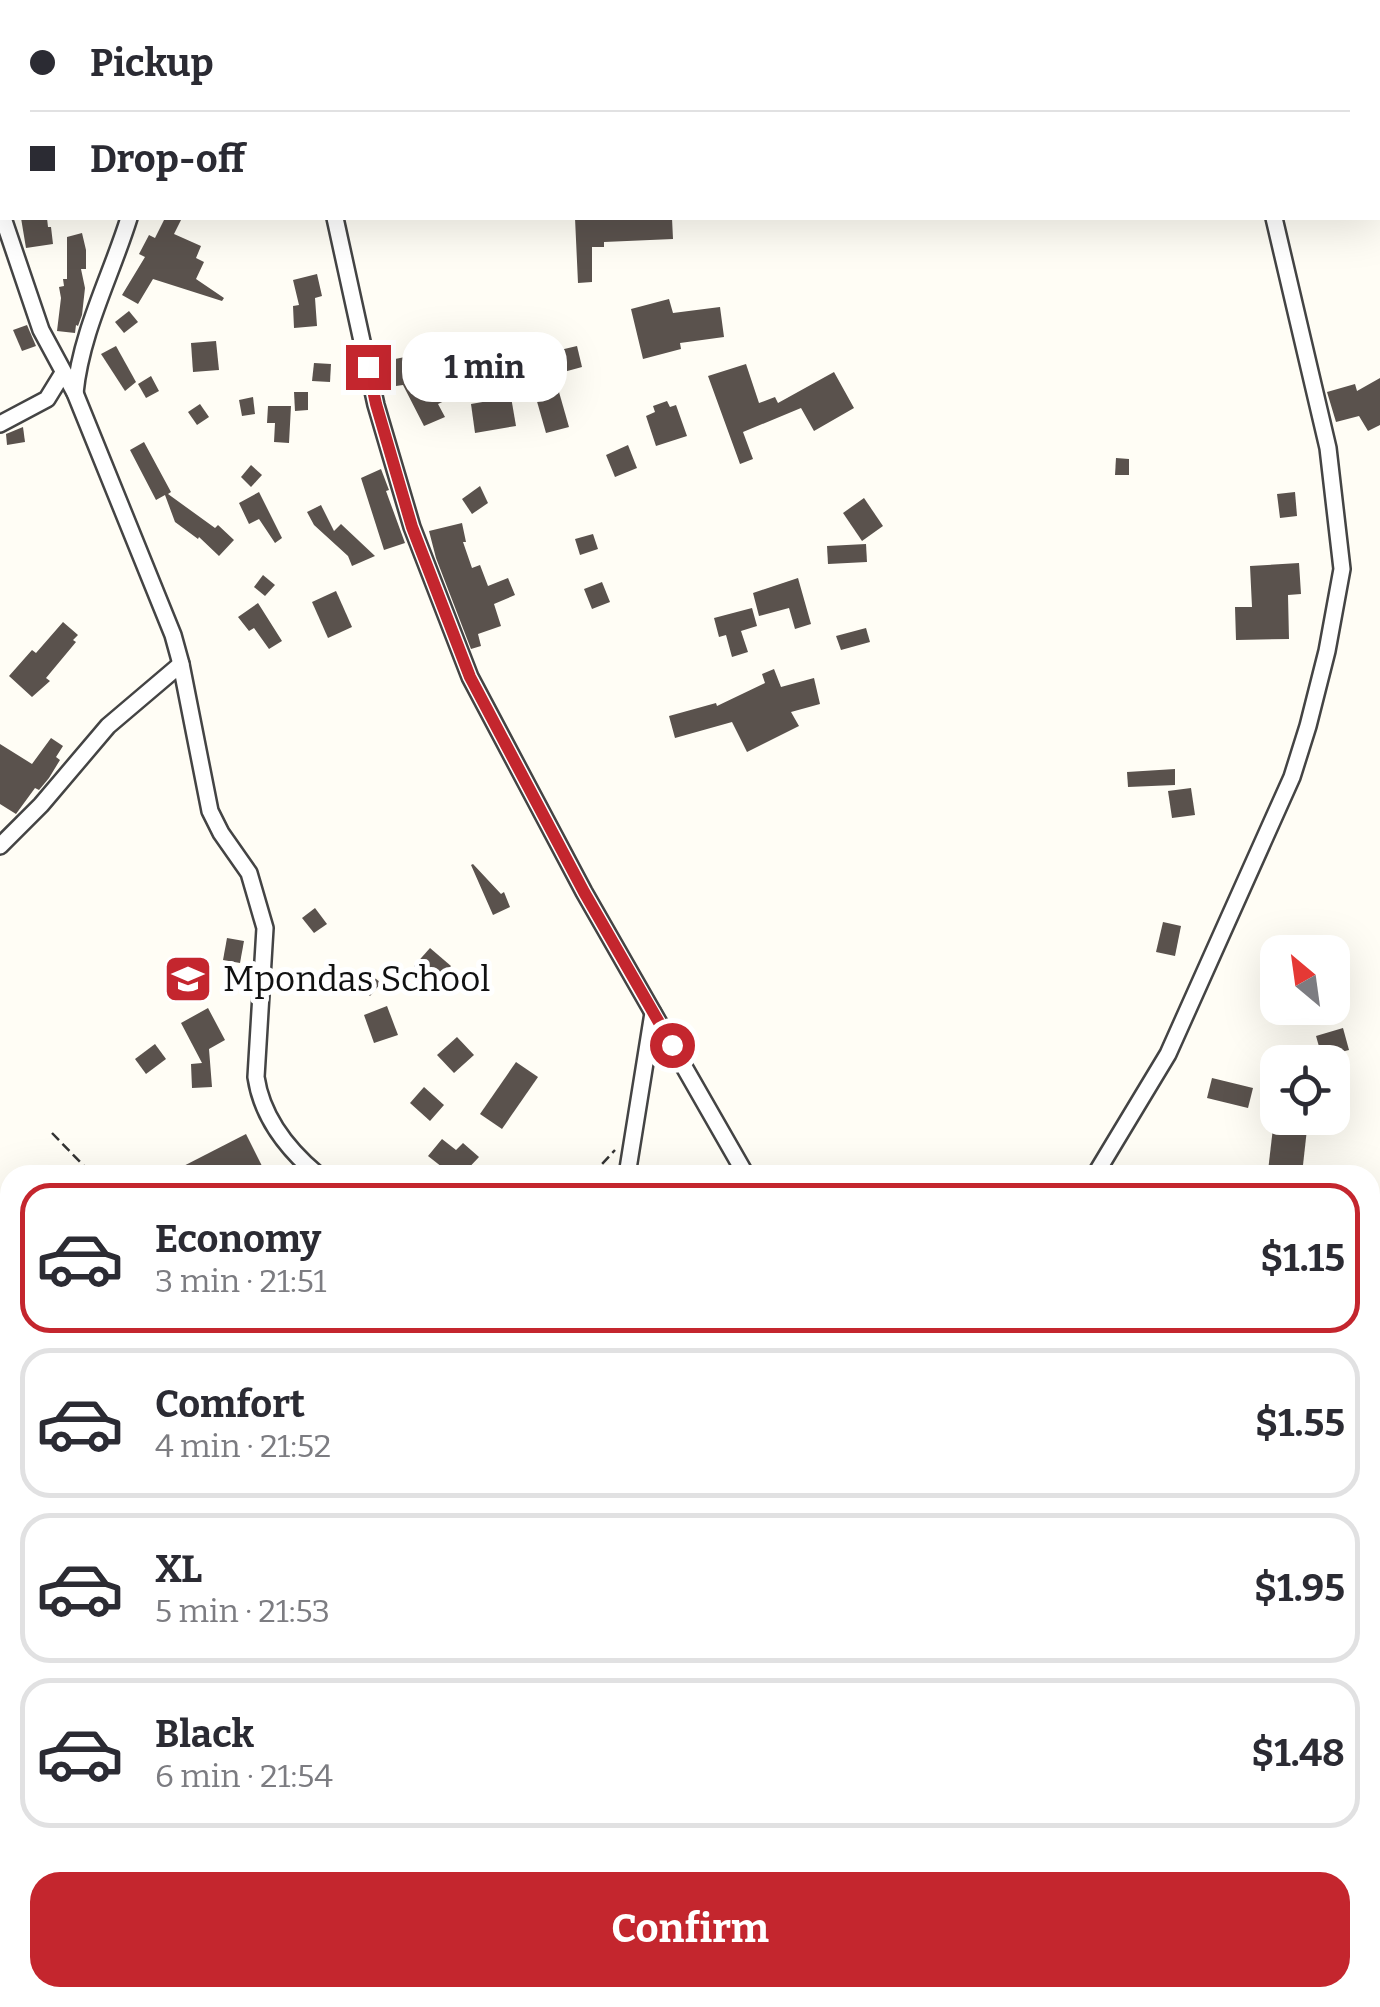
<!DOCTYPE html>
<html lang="en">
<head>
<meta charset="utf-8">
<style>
  body { margin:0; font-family:Bitter,serif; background:#f7f7f7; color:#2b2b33; height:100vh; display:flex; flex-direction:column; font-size:38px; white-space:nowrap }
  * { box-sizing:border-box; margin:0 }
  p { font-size:32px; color:#7c7c81 }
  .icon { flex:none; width:55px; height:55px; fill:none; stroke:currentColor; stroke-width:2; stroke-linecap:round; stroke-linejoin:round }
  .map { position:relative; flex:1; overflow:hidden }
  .side { position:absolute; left:0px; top:1165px; width:1380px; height:842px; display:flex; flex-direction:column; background:#fff; border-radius:30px 30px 0 0; box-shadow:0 10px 40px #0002 }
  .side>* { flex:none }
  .top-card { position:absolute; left:0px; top:0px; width:1380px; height:220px; box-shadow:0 10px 40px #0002; display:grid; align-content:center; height:220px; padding:0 30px; background:#fff }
  .needle { width:65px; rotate:331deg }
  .tools { position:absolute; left:1260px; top:935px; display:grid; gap:20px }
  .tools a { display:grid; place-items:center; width:90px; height:90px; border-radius:20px; background:#fff; box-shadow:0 10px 40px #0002; font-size:50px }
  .end { position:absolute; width:45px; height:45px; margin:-22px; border:12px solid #c4262e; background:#fff; box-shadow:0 0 0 5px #fff }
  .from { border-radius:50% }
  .bubble { position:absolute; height:70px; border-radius:30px; background:#fff; box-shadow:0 10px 40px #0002; font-size:32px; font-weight:700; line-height:70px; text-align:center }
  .top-card b { display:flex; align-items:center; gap:35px; height:95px; font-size:38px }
  .top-card b+b { border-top:2px solid #e1e1e2 }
  .top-card i { width:25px; height:25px; background:#2b2b33 }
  ul { padding:18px 0 0; list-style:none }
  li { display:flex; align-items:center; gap:30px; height:150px; margin:0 20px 15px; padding:0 10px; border:5px solid #e1e1e2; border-radius:30px }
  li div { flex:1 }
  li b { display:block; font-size:38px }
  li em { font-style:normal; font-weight:700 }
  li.current { border-color:#c4262e }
  li>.icon { width:90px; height:90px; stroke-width:1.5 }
  .cta { display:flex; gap:20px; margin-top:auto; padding:20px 30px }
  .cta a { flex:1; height:115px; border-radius:30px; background:#c4262e; color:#fff; font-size:40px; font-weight:700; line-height:115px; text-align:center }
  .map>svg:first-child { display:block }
  .building { fill:#5a524d }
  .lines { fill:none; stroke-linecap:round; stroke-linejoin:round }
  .street-casing { stroke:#444; stroke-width:20 }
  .path { stroke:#333; stroke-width:2.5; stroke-dasharray:10 5; stroke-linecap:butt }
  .street { stroke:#fff; stroke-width:15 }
  .route { stroke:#c4262e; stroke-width:12 }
  .labels { text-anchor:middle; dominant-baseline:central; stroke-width:10; stroke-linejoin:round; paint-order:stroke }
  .poi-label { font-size:35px; fill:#111; stroke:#fff; text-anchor:start }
</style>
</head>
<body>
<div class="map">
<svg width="1380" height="2007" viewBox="0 0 1380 2007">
  <rect width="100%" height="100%" fill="#fffdf5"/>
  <!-- building -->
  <g class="building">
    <polygon points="21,218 47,218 48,227 51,227 53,244 26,248"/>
    <polygon points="165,218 182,218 174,234 201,246 196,258 204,262 196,279 224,298 222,301 153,279 138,304 122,295 145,257 139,254 149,235 155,238"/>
    <polygon points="575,218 672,218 673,239 604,242 604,247 592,247 592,282 578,283"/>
    <polygon points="82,233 86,250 86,269 81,269 85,288 82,315 78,326 76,325 75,333 57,331 61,298 59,287 64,286 63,279 67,279 67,237"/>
    <polygon points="317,274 322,296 315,298 317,326 294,328 293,306 299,305 293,280"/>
    <polygon points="669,299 673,313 720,307 724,337 680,343 681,349 643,359 631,309"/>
    <polygon points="129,311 138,322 124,333 115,322"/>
    <polygon points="27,325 36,346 22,351 13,330"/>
    <polygon points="501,335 503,348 473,354 477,364 462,369 463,373 448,378 438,348 452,343 454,348 477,340"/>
    <polygon points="216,341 219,370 193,372 191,343"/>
    <polygon points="116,346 136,382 125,391 101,354"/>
    <polygon points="577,346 582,367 549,376 543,354"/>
    <polygon points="410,356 418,391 444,378 453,397 438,404 445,417 424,426 403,385 396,386 390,360"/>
    <polygon points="314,363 331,364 330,382 312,381"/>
    <polygon points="746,364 759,403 775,397 778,403 834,372 854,408 814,431 801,408 743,432 753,459 740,464 708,376"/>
    <polygon points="151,376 159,391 146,398 138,384"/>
    <polygon points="1380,378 1380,425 1368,431 1359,416 1336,422 1327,392 1355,384 1357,391"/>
    <polygon points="294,392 308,392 308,410 295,411"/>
    <polygon points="559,392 569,427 546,433 536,398"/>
    <polygon points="253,397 255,414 242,416 239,400"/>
    <polygon points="511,397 516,426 475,433 471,404"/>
    <polygon points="667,401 670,407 676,405 687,436 656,446 646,416 655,412 653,406"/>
    <polygon points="200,404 209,417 197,425 188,412"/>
    <polygon points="268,406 291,406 289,443 274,442 275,423 267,423"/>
    <polygon points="23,427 25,442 7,445 6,434"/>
    <polygon points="144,442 171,492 168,494 215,528 218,525 234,540 219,556 199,537 198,539 175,522 165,495 156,500 130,450"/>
    <polygon points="628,445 637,468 615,477 606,455"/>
    <polygon points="1116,458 1129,459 1129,475 1115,475"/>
    <polygon points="251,465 262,475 251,487 241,477"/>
    <polygon points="381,469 389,490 386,491 405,543 384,550 361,478"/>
    <polygon points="480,486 488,503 472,514 462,499"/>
    <polygon points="259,492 282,538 275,543 259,519 249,524 239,503"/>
    <polygon points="1295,492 1297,516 1280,518 1277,494"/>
    <polygon points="864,498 883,526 862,541 843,513"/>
    <polygon points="321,505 334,531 341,524 375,556 352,566 348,556 314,525 307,512"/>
    <polygon points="462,523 466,542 463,542 472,568 480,565 488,586 508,578 515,595 494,604 501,626 478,634 481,646 471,649 436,558 429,531"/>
    <polygon points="593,534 598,549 580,555 575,539"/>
    <polygon points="866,544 867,562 828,564 827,546"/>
    <polygon points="1299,563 1301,594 1288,595 1289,639 1236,640 1235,607 1252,607 1250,566"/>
    <polygon points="263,575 275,585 265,596 254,587"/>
    <polygon points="798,578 811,624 795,629 789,608 759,616 753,593"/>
    <polygon points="602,582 610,602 592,609 584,589"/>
    <polygon points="336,591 352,627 328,638 312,602"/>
    <polygon points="258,603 282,641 269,649 254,628 249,631 238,617"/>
    <polygon points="752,608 757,626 741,631 748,652 732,657 726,635 719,637 714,618"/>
    <polygon points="63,622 78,635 73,640 76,642 46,678 50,681 32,697 9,676 32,650 36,653"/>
    <polygon points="866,628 870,642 841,650 836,636"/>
    <polygon points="774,669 781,687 814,678 820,704 791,712 799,726 747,752 732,722 675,738 669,716 716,703 717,706 765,683 762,674"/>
    <polygon points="51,738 63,746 56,757 60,760 49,778 39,790 35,788 16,814 0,804 0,744 32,764"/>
    <polygon points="1175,769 1175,785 1128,787 1127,772"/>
    <polygon points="1191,788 1195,815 1172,818 1168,791"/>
    <polygon points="473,864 501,894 504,892 510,907 493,915 471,865"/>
    <polygon points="315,908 327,924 314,933 302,918"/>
    <polygon points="1163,922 1181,926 1175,956 1156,952"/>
    <polygon points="227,938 244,941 240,963 223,960"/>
    <polygon points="430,948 451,966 435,984 414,966"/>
    <polygon points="363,968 381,983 370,996 352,980"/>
    <polygon points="387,1006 398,1035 374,1043 364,1015"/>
    <polygon points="208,1008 225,1040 209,1049 212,1087 192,1088 191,1064 202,1063 181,1023"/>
    <polygon points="1343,1028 1349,1050 1322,1057 1316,1036"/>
    <polygon points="457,1037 474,1055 454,1073 437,1055"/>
    <polygon points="155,1044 166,1059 146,1074 135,1059"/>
    <polygon points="516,1062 538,1077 502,1129 480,1114"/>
    <polygon points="1212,1078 1253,1088 1248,1108 1207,1098"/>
    <polygon points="424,1087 444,1105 430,1121 410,1103"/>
    <polygon points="1274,1119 1308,1120 1302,1174 1268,1171"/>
    <polygon points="246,1134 262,1166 244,1175 166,1175"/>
    <polygon points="442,1139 456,1150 463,1143 479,1157 462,1175 434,1175 442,1167 428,1156"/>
  </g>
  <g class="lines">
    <!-- street casing -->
    <g class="street-casing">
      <g id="street">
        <polyline points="133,0 133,2"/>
        <polyline points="273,0 274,2"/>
        <polyline points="1232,0 1232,2"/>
        <polyline points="1378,171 1380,176"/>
        <path d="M3,218L41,330L75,393L173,635L181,664L210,811L221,833L249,873L265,928L256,1077C262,1118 287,1149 318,1175"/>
        <polyline points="335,218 376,405 412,527 470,677 584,892 746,1175"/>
        <path d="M75,393C81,332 111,276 129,218"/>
        <polyline points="0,424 47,399 63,373"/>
        <polyline points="0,846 41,805 108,726 181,664"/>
        <polyline points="627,1175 653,1013"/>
        <polyline points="1095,1175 1168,1054 1292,777 1308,726 1327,651 1342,569 1328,448 1274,218"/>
        <polyline points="0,1441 10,1453"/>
        <polyline points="1370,1715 1380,1720"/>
        <polyline points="0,1945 10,1957"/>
        <polyline points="43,1998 51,2007"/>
        <polyline points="286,1998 290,2007"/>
        <polyline points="734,1998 736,2007"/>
        <polyline points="904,1998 913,2007"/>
        <polyline points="1144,1998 1148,2007"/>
        <polyline points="1038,2007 1043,1998"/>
      </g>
    </g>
    <!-- path -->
    <g class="path">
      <polyline points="52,1133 84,1166 89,1175"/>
      <polyline points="592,1175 615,1150"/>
      <polyline points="0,1402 10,1409"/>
      <polyline points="517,1998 518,2007"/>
      <polyline points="537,2007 546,1998"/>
    </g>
    <!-- street -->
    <use href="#street" class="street"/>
  </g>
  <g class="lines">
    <!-- route -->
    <polyline class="route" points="368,367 376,404 412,527 470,677 584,892 672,1045"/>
  </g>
  <!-- icons -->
  <defs>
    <g id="school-square" transform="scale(2.5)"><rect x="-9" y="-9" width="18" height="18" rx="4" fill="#c4262e" stroke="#fff"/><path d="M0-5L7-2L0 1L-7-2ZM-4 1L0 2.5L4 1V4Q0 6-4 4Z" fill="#fff"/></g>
  </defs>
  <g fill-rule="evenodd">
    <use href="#school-square" x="188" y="979"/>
  </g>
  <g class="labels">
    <!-- poi labels -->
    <g class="poi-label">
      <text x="223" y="979">Mpondas School</text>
    </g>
  </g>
</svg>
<div class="tools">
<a><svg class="needle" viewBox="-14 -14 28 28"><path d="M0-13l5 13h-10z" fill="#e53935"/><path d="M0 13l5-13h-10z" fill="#7c7c81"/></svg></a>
<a><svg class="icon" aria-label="locate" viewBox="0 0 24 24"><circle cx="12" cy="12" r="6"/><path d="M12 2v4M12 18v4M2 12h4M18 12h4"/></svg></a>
</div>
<i class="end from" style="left:672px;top:1045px"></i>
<i class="end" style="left:368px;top:367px"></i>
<div class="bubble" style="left:402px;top:332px;width:165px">1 min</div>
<div class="top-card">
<b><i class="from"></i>Pickup</b>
<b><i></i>Drop-off</b>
</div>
<section class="side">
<ul>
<li class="current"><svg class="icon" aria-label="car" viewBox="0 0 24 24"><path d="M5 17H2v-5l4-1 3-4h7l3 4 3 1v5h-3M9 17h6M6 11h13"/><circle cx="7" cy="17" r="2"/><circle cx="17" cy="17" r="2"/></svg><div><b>Economy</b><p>3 min · 21:51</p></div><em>$1.15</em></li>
<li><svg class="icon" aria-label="car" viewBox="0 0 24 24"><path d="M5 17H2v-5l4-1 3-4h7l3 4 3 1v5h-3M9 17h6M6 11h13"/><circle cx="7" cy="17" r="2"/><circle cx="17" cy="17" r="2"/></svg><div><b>Comfort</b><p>4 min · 21:52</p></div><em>$1.55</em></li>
<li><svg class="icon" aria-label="car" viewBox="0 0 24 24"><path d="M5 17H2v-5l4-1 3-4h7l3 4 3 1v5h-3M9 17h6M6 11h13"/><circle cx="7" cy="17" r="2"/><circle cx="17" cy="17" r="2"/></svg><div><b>XL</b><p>5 min · 21:53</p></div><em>$1.95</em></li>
<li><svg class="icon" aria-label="car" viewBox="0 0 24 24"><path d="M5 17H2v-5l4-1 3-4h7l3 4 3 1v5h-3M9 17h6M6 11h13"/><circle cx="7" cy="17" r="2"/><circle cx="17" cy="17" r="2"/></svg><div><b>Black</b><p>6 min · 21:54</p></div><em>$1.48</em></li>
</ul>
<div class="cta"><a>Confirm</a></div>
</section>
</div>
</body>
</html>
